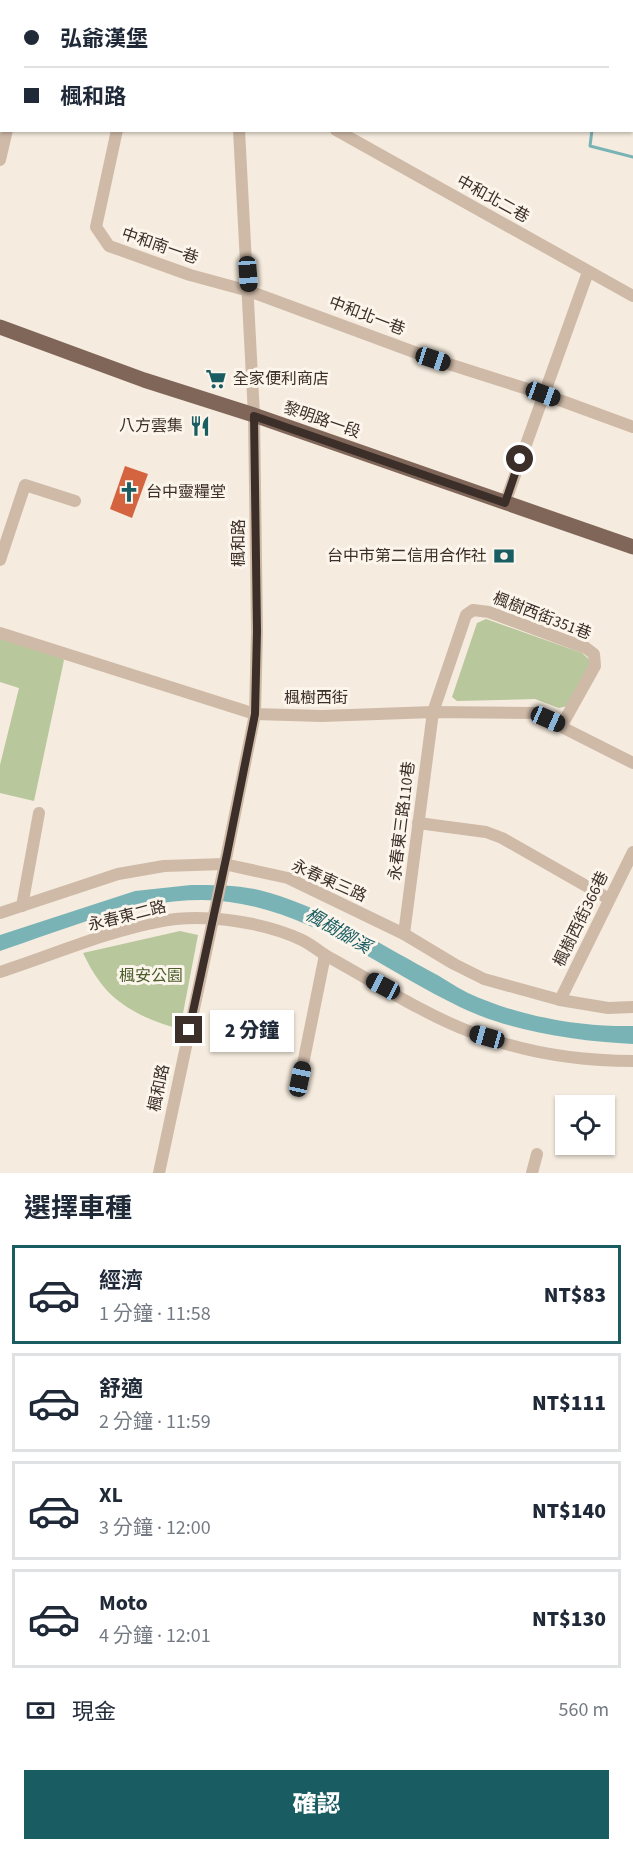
<!DOCTYPE html>
<html lang="zh-TW">
<head>
<meta charset="utf-8">
<style>
  body { margin:0; font-family:"Source Sans 3","Noto Sans TC",sans-serif; background:#f6f6f7; color:#1f2937; height:100vh; display:flex; flex-direction:column; font-size:22px; white-space:nowrap }
  * { box-sizing:border-box; margin:0 }
  p { font-size:20px; color:#747a83 }
  .icon { flex:none; width:33px; height:33px; fill:none; stroke:currentColor; stroke-width:2; stroke-linecap:round; stroke-linejoin:round }
  .map { position:relative; height:1173px; overflow:hidden }
  .sheet { display:flex; flex-direction:column; background:#fff; flex:1 }
  .sheet>* { flex:none }
  .top-card { position:absolute; left:0px; top:0px; width:633px; height:132px; box-shadow:0 2px 4px #0004; display:grid; align-content:center; height:132px; padding:0 24px; background:#fff }
  .tools { position:absolute; left:555px; top:1095px; display:grid; gap:12px }
  .tools a { display:grid; place-items:center; width:60px; height:60px; border-radius:0px; background:#fff; box-shadow:0 2px 4px #0004; font-size:30px }
  .end { position:absolute; width:27px; height:27px; margin:-14px; border:8px solid #3c2f29; background:#fff; box-shadow:0 0 0 3px #fff }
  .from { border-radius:50% }
  .bubble { position:absolute; height:42px; border-radius:0px; background:#fff; box-shadow:0 2px 4px #0004; font-size:20px; font-weight:800; line-height:42px; text-align:center }
  .car { position:absolute; width:18px; height:36px; margin:-18px -9px; border-radius:8px; box-shadow:0 0 4px 2px #0007; background:linear-gradient(#222 24%,#8ab4d8 0 40%,#222 0 76%,#8ab4d8 0 86%,#222 0) }
  .top-card b { display:flex; align-items:center; gap:21px; height:57px; font-size:22px }
  .top-card b+b { border-top:2px solid #e0e1e3 }
  .top-card i { width:15px; height:15px; background:#1f2937 }
  ul { padding:0; list-style:none }
  li { display:flex; align-items:center; gap:18px; height:99px; margin:0 12px 9px; padding:0 12px; border:3px solid #e0e1e3; border-radius:0px }
  li div { flex:1 }
  li b { display:block; font-size:22px }
  li em { font-style:normal; font-weight:800 }
  li.selected { border-color:#195d62 }
  li>.icon { width:54px; height:54px; stroke-width:1.5 }
  h2 { padding:0 24px; font-size:27px; line-height:72px }
  .pay { display:flex; align-items:center; gap:15px; height:66px; padding:0 24px; font-size:22px }
  .pay p { margin-inline-start:auto }
  .button { display:flex; gap:12px; margin-top:auto; padding:12px 24px }
  .button a { flex:1; height:69px; border-radius:0px; background:#195d62; color:#fff; font-size:24px; font-weight:800; line-height:69px; text-align:center }
  .map>svg:first-child { display:block }
  .green { fill:#b8c79c }
  .water { fill:#7ab3b6 }
  .lines { fill:none; stroke-linecap:round; stroke-linejoin:round }
  .stream { stroke:#7ab3b6; stroke-width:3 }
  .building { fill:#d3643f }
  .minor { stroke:#cfbaa8; stroke-width:12 }
  .major { stroke:#7f6659; stroke-width:15 }
  .route { stroke:#3c2f29; stroke-width:8 }
  .labels { text-anchor:middle; dominant-baseline:central; stroke-width:6; stroke-linejoin:round; paint-order:stroke }
  .street-label { font-size:16px; fill:#3c2f29; stroke:#fcf5ec }
  .poi-label { font-size:16px; fill:#3c2f29; stroke:#fcf5ec; text-anchor:start }
  .park-label { font-size:16px; fill:#4a5d2a; stroke:#fcf5ec }
  .water-label { font-size:18px; font-style:italic; fill:#195d62; stroke:#fcf5ec }
</style>
</head>
<body>
<div class="map">
<svg width="633" height="1173" viewBox="0 0 633 1173">
  <rect width="100%" height="100%" fill="#f5ebde"/>
  <!-- green -->
  <g class="green">
    <polygon points="486,619 582,653 591,661 568,706 559,708 535,699 457,701 452,697 477,623"/>
    <polygon points="0,637 56,653 64,660 34,801 0,793 0,765 19,688 0,682"/>
    <path d="M180,931L198,935L180,1029C151,1022 118,1007 100,982C93,973 88,963 83,953Z"/>
  </g>
  <!-- water -->
  <path class="water" d="M191,885C213,885 237,885 259,890C319,905 375,941 428,970C442,977 454,986 468,993C518,1016 578,1027 633,1026V1044C576,1041 512,1032 460,1007C376,967 300,901 202,900C132,900 66,929 0,951V935L135,891Z"/>
  <g class="lines">
    <!-- stream -->
    <g class="stream">
      <polyline points="140,2 141,0"/>
      <polyline points="416,2 423,0"/>
      <polyline points="632,6 633,4"/>
      <polyline points="592,130 590,146 633,157"/>
    </g>
  </g>
  <!-- building -->
  <polygon class="building" points="125,466 148,474 132,518 110,509"/>
  <g class="lines">
    <!-- minor -->
    <g class="minor">
      <polyline points="103,0 106,2"/>
      <polyline points="39,2 39,0"/>
      <polyline points="117,130 96,227 109,246 190,275 249,291 433,359 543,394 633,427"/>
      <polyline points="336,130 633,296"/>
      <polyline points="0,160 7,130"/>
      <polyline points="505,503 588,272"/>
      <polyline points="0,560 25,485 75,501"/>
      <polyline points="0,633 255,714 322,716 433,712 534,713 633,763"/>
      <polyline points="418,823 486,832 502,838 609,899"/>
      <polyline points="22,906 39,813"/>
      <polyline points="0,913 118,874 164,866 224,864 288,878 404,934 454,964 484,979 560,1000 608,1008 633,1007"/>
      <polyline points="404,934 433,712 466,615 473,610 489,612 586,648 594,654 595,666 562,725"/>
      <path d="M0,972C53,955 107,931 162,921C203,913 265,922 302,940C310,944 318,950 325,955C371,980 423,1014 471,1032C521,1052 579,1061 633,1061"/>
      <polyline points="560,1000 633,852"/>
      <polyline points="300,1079 325,955"/>
      <polyline points="159,1173 227,854 255,714 257,631 254,415 239,130"/>
      <polyline points="532,1173 537,1154"/>
    </g>
    <!-- major -->
    <polyline class="major" points="0,327 144,380 254,415 633,547"/>
  </g>
  <g class="lines">
    <!-- route -->
    <polyline class="route" points="189,1030 227,854 255,714 257,631 254,416 505,503 520,459"/>
  </g>
  <!-- icons -->
  <defs>
    <g id="supermarket-bare" transform="scale(1.62)"><path d="M-6-5.5h2.5l.6 2H6L4.5 2H-2.5L-4.4-4H-6ZM-1.5 3.2a1.3 1.3 0 1 0 .1 0ZM3 3.2a1.3 1.3 0 1 0 .1 0Z" fill="#195d62" stroke="#fcf5ec" stroke-width="2.5" paint-order="stroke"/></g>
    <g id="restaurant-bare" transform="scale(1.62)"><path d="M-5-6h1v4h1v-4h1v4h1v-4h1v5L-1.5 .5V6h-2V.5L-5-1ZM5-6V6H3V1.5H1.5Q1.5-4 5-6Z" fill="#195d62" stroke="#fcf5ec" stroke-width="2.5" paint-order="stroke"/></g>
    <g id="church-bare" transform="scale(1.62)"><path d="M-1.2-6h2.4v3.5h3.3v2.4h-3.3V6h-2.4V-.1h-3.3v-2.4h3.3Z" fill="#195d62" stroke="#fcf5ec" stroke-width="2.5" paint-order="stroke"/></g>
    <g id="bank-bare" transform="scale(1.62)"><path d="M-6-4H6V4H-6ZM0-2.3a2.3 2.3 0 1 0 0 4.6a2.3 2.3 0 1 0 0-4.6Z" fill="#195d62" stroke="#fcf5ec" stroke-width="2.5" paint-order="stroke"/></g>
  </defs>
  <g fill-rule="evenodd">
    <use href="#supermarket-bare" x="216" y="379"/>
    <use href="#restaurant-bare" x="200" y="426"/>
    <use href="#church-bare" x="129" y="492"/>
    <use href="#bank-bare" x="504" y="556"/>
  </g>
  <g class="labels">
    <!-- street labels -->
    <g class="street-label">
      <text transform="translate(493 199) rotate(29)">中和北二巷</text>
      <text transform="translate(160 246) rotate(19)">中和南一巷</text>
      <text transform="translate(367 316) rotate(21)">中和北一巷</text>
      <text transform="translate(322 420) rotate(19)">黎明路一段</text>
      <text transform="translate(239 543) rotate(-90)">楓和路</text>
      <text transform="translate(542 616) rotate(21)">楓樹西街351巷</text>
      <text x="316" y="698">楓樹西街</text>
      <text transform="translate(402 821) rotate(-83)">永春東三路110巷</text>
      <text transform="translate(329 881) rotate(24)">永春東三路</text>
      <text transform="translate(127 916) rotate(-14)">永春東二路</text>
      <text transform="translate(581 919) rotate(-64)">楓樹西街366巷</text>
      <text transform="translate(159 1088) rotate(-78)">楓和路</text>
    </g>
    <!-- poi labels -->
    <g class="poi-label">
      <text x="233" y="379">全家便利商店</text>
      <text x="183" y="426" text-anchor="end">八方雲集</text>
      <text x="146" y="492">台中靈糧堂</text>
      <text x="487" y="556" text-anchor="end">台中市第二信用合作社</text>
    </g>
    <!-- park labels -->
    <g class="park-label">
      <text x="151" y="976">楓安公園</text>
    </g>
    <!-- water labels -->
    <g class="water-label">
      <text transform="translate(338 931) rotate(30)">楓樹腳溪</text>
    </g>
  </g>
</svg>
<div class="tools">
<a><svg class="icon" aria-label="locate" viewBox="0 0 24 24"><circle cx="12" cy="12" r="6"/><path d="M12 2v4M12 18v4M2 12h4M18 12h4"/></svg></a>
</div>
<i class="end from" style="left:520px;top:459px"></i>
<i class="end" style="left:189px;top:1030px"></i>
<div class="bubble" style="left:210px;top:1010px;width:84px">2 分鐘</div>
<i class="car" style="left:248px;top:274px;rotate:176deg"></i>
<i class="car" style="left:433px;top:359px;rotate:108deg"></i>
<i class="car" style="left:543px;top:394px;rotate:110deg"></i>
<i class="car" style="left:548px;top:719px;rotate:114deg"></i>
<i class="car" style="left:383px;top:986px;rotate:298deg"></i>
<i class="car" style="left:487px;top:1037px;rotate:286deg"></i>
<i class="car" style="left:300px;top:1079px;rotate:12deg"></i>
<div class="top-card">
<b><i class="from"></i>弘爺漢堡</b>
<b><i></i>楓和路</b>
</div>
</div>
<section class="sheet">
<h2>選擇車種</h2>
<ul>
<li class="selected"><svg class="icon" aria-label="car" viewBox="0 0 24 24"><path d="M5 17H2v-5l4-1 3-4h7l3 4 3 1v5h-3M9 17h6M6 11h13"/><circle cx="7" cy="17" r="2"/><circle cx="17" cy="17" r="2"/></svg><div><b>經濟</b><p>1 分鐘 · 11:58</p></div><em>NT$83</em></li>
<li><svg class="icon" aria-label="car" viewBox="0 0 24 24"><path d="M5 17H2v-5l4-1 3-4h7l3 4 3 1v5h-3M9 17h6M6 11h13"/><circle cx="7" cy="17" r="2"/><circle cx="17" cy="17" r="2"/></svg><div><b>舒適</b><p>2 分鐘 · 11:59</p></div><em>NT$111</em></li>
<li><svg class="icon" aria-label="car" viewBox="0 0 24 24"><path d="M5 17H2v-5l4-1 3-4h7l3 4 3 1v5h-3M9 17h6M6 11h13"/><circle cx="7" cy="17" r="2"/><circle cx="17" cy="17" r="2"/></svg><div><b>XL</b><p>3 分鐘 · 12:00</p></div><em>NT$140</em></li>
<li><svg class="icon" aria-label="car" viewBox="0 0 24 24"><path d="M5 17H2v-5l4-1 3-4h7l3 4 3 1v5h-3M9 17h6M6 11h13"/><circle cx="7" cy="17" r="2"/><circle cx="17" cy="17" r="2"/></svg><div><b>Moto</b><p>4 分鐘 · 12:01</p></div><em>NT$130</em></li>
</ul>
<div class="pay"><svg class="icon" aria-label="cash" viewBox="0 0 24 24"><path d="M3 7h18v10H3z"/><circle cx="12" cy="12" r="2"/></svg>現金<p>560 m</p></div>
<div class="button"><a>確認</a></div>
</section>
</body>
</html>
